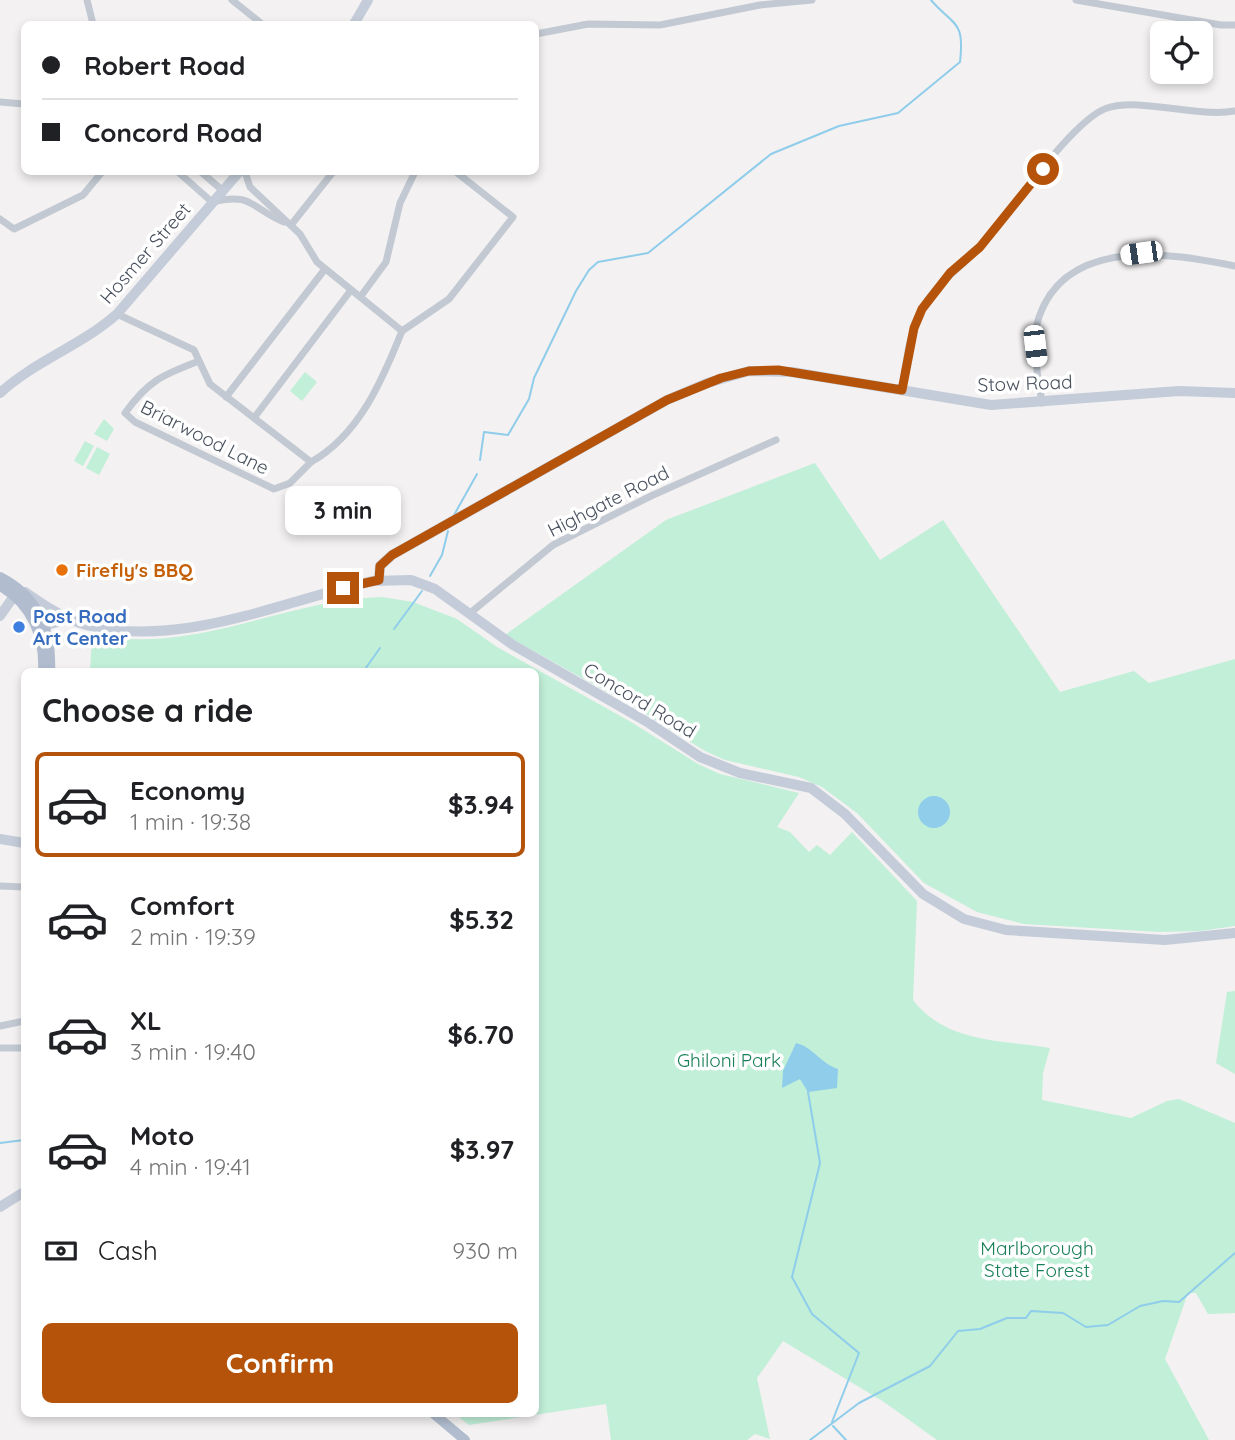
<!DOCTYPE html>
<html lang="en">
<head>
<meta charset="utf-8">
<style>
  body { margin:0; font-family:Quicksand,sans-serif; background:#f2f2f2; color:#202124; height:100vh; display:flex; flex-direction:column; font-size:26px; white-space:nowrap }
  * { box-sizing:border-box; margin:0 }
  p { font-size:23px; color:#757577 }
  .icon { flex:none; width:38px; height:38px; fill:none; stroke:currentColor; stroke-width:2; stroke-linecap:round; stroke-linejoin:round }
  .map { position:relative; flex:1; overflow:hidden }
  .drawer { position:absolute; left:21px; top:668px; width:518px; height:749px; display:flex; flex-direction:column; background:#fff; border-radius:10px; box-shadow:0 4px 10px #0003 }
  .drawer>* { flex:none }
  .guide { position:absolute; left:21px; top:21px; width:518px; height:154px; border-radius:10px; box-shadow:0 4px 10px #0003; display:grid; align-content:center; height:154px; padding:0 21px; background:#fff }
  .buttons { position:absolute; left:1150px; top:21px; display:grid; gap:14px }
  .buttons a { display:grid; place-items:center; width:63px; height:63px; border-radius:10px; background:#fff; box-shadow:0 4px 10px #0003; font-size:35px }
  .end { position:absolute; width:32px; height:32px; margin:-16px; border:9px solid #b45309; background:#fff; box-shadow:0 0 0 4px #fff }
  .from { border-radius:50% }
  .bubble { position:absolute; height:49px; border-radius:10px; background:#fff; box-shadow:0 4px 10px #0003; font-size:23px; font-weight:700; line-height:49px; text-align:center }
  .car { position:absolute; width:21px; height:42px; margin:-21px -10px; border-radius:9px; box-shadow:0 0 5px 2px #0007; background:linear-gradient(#fff 24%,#345 0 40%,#fff 0 76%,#345 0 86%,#fff 0) }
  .guide b { display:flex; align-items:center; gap:24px; height:66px; font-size:26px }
  .guide b+b { border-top:2px solid #e0e0e0 }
  .guide i { width:18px; height:18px; background:#202124 }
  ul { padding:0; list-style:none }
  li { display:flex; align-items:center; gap:21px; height:105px; margin:0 14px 10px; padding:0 7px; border:4px solid transparent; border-radius:10px }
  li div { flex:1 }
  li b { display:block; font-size:26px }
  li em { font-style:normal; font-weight:700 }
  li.on { border-color:#b45309 }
  li>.icon { width:63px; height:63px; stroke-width:1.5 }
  h2 { padding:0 21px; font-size:32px; line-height:84px }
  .pay { display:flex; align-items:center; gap:18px; height:77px; padding:0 21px; font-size:26px }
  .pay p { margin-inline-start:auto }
  .primary-button { display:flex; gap:14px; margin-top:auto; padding:14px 21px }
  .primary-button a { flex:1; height:80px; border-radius:10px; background:#b45309; color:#fff; font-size:28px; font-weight:700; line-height:80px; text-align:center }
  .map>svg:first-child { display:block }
  .green { fill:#c1efd8 }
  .water { fill:#8fcdeb }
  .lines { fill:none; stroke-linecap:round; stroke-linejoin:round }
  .stream { stroke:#8fcdeb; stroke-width:2 }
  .street { stroke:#c2c9d2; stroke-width:7 }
  .secondary { stroke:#c4ccd9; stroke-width:10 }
  .primary { stroke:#b1bdcf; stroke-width:10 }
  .route { stroke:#b45309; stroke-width:9 }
  .food-dot { fill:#e8710a; stroke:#fff; stroke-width:2.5 }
  .shop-dot { fill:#3f7fe0; stroke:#fff; stroke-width:2.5 }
  .labels { text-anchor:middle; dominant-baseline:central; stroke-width:7; stroke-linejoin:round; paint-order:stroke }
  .street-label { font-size:19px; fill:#49515e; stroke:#fff }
  .food-label { font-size:19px; font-weight:bold; fill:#c56008; stroke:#fff; text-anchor:start }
  .shop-label { font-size:19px; font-weight:bold; fill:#366cbe; stroke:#fff; text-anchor:start }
  .park-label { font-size:19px; fill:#197f58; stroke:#fff }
</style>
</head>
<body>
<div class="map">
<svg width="1235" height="1440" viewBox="0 0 1235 1440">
  <rect width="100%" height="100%" fill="#f3f1f1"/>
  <!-- green -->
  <g class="green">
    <polygon points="305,372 317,382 302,401 290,391"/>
    <polygon points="104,419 114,429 107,441 94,434"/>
    <polygon points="85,441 94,446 83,466 74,461"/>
    <polygon points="97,447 110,454 99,475 86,468"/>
    <polygon points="815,463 880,560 943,520 1060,692 1134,671 1149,683 1235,659 1235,926 1200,931 1159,932 1024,924 977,912 924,883 857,813 822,787 799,777 725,760 705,751 636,708 505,635 666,520"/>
    <path d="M382,597L413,602L457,619L497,647L631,722L698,764L720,774L799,793L777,827L790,832L809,852L817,845L830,855L852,832L917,901L913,1000C946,1043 1001,1040 1050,1048L1043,1073L1042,1100L1131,1118L1167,1101L1179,1099L1235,1123V1313L1208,1314L1196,1293H1188L1165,1359L1209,1440H937L884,1402L783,1341L757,1378L770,1439L755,1434L747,1440H611L606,1404L469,1425L455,1414H536V672H90L92,635C200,655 280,600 382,597Z"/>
    <polygon points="1235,991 1235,1074 1216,1063 1227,992"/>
  </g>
  <!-- water -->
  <g class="water">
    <circle cx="934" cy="812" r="16"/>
    <path d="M796,1043C813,1047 820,1063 838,1069L837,1088L808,1092L800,1079L782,1088L783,1071Z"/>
  </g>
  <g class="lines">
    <!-- stream -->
    <g class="stream">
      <path d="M480,460L484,432L508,435L529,399L534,378L576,291L589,270L598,262L648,253L771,154L839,126L898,113L960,62C965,19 953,26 931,0"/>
      <polyline points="454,515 477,474"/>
      <polyline points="430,576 442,555 448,531"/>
      <polyline points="394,629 422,591"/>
      <polyline points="363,672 380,648"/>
      <polyline points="808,1092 820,1163 792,1277 812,1314 859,1353 832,1422"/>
      <polyline points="0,1143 24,1140"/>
      <polyline points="833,1426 846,1440"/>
      <polyline points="810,1440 859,1403 930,1366 958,1331 980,1329 1007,1318 1026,1318 1031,1311 1063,1313 1086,1327 1108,1325 1140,1306 1163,1301 1179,1302 1235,1253"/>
    </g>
    <!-- street -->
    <g class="street">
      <polyline points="87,0 93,24"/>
      <polyline points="232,0 262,24"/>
      <polyline points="1076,0 1221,25 1235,25"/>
      <polyline points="536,34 588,24 660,25 760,5 812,0"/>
      <polyline points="0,102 24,104"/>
      <path d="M178,172L212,202C253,192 250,208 284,222"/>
      <polyline points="201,172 222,190"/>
      <polyline points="0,219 14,229 83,195 102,172"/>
      <polyline points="291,225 333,172"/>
      <polyline points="361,296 386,262 400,203 415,172"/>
      <path d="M117,314L194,350L210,384L311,462C359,435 382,381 402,331L317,262L300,234L250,187L245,172"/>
      <polyline points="402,331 449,299 513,217 456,172"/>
      <path d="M199,361C162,375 148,381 125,413L135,422L274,489L290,483L311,462"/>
      <path d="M902,390C906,363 909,331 923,307C937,283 959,269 978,249C1006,219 1071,120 1107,108C1141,97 1196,118 1235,111"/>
      <polyline points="226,397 325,269"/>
      <path d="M1042,403C1038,375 1030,344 1039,317C1067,236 1171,253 1235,266"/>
      <polyline points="254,418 351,290"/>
      <polyline points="469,614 553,545 651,496 776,440"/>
      <polyline points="0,886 24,887"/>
      <polyline points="0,1026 24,1021"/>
      <polyline points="0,1048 24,1048"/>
    </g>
    <!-- secondary -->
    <g class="secondary">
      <polyline points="354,24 368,0"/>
      <path d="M0,393C36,360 81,346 117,314L239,172"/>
      <polyline points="379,580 380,566 392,555 667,400 707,383 749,371 792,372 991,405 1179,391 1235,393"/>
      <path d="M25,592C44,605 64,619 86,625C182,649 281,601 373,581L411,580L435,589L513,645L649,723L700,757L740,773L811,788L845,814L923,894L964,919L1006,930L1165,940L1235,933"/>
      <polyline points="0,616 14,596"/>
      <polyline points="39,621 50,624 69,619"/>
      <polyline points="0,839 24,843"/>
      <polyline points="0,1207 24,1192"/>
    </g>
    <!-- primary -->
    <g class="primary">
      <path d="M0,577C39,597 52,630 50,672"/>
      <path d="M0,586C32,604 45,637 43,672"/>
      <polyline points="434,1414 465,1440"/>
    </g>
  </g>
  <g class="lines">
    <!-- route -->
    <polyline class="route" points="343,588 379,580 380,566 392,555 667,400 721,378 749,371 778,370 902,390 914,328 922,309 950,273 980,247 1043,169"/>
  </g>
  <!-- markers -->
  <circle class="food-dot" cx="62" cy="570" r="7"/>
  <circle class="shop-dot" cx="19" cy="627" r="7"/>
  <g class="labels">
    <!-- street labels -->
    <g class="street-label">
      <text transform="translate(145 253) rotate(-49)">Hosmer Street</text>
      <text transform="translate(1025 383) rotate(-2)">Stow Road</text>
      <text transform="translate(205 437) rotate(27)">Briarwood Lane</text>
      <text transform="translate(608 501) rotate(-27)">Highgate Road</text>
      <text transform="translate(640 700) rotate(31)">Concord Road</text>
    </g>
    <!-- food labels -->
    <g class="food-label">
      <text x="76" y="570">Firefly's BBQ</text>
    </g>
    <!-- shop labels -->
    <g class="shop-label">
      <text x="33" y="616">Post Road<tspan x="33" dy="22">Art Center</tspan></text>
    </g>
    <!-- park labels -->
    <g class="park-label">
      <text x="729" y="1060">Ghiloni Park</text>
      <text x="1037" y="1248">Marlborough<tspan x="1037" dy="22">State Forest</tspan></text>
    </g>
  </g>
</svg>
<div class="buttons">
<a><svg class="icon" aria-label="locate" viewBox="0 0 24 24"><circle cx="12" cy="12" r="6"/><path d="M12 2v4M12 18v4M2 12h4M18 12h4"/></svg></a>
</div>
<i class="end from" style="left:1043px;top:169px"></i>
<i class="end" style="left:343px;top:588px"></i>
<div class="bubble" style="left:285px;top:486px;width:116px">3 min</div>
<i class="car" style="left:1141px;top:253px;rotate:262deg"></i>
<i class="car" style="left:1035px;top:346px;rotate:173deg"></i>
<div class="guide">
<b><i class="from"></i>Robert Road</b>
<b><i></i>Concord Road</b>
</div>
<section class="drawer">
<h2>Choose a ride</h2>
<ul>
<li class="on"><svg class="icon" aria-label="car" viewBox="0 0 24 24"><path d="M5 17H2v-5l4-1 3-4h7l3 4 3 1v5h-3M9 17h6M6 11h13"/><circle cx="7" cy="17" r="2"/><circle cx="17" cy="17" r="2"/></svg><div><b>Economy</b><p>1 min · 19:38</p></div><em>$3.94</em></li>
<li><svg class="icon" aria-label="car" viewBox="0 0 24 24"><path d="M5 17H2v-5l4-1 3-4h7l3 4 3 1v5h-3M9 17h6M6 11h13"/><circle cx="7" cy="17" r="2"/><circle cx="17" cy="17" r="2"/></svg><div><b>Comfort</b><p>2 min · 19:39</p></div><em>$5.32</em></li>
<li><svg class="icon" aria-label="car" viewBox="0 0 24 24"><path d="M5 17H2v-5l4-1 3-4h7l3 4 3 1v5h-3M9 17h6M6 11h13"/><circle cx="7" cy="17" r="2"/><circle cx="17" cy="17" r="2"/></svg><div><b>XL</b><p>3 min · 19:40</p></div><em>$6.70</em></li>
<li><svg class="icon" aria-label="car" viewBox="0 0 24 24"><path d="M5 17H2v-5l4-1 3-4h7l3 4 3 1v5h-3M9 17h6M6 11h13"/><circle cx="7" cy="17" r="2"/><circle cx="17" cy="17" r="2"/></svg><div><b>Moto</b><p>4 min · 19:41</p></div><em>$3.97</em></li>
</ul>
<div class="pay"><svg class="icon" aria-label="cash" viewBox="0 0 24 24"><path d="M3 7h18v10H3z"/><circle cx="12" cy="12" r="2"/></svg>Cash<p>930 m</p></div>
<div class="primary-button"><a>Confirm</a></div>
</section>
</div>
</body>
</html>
